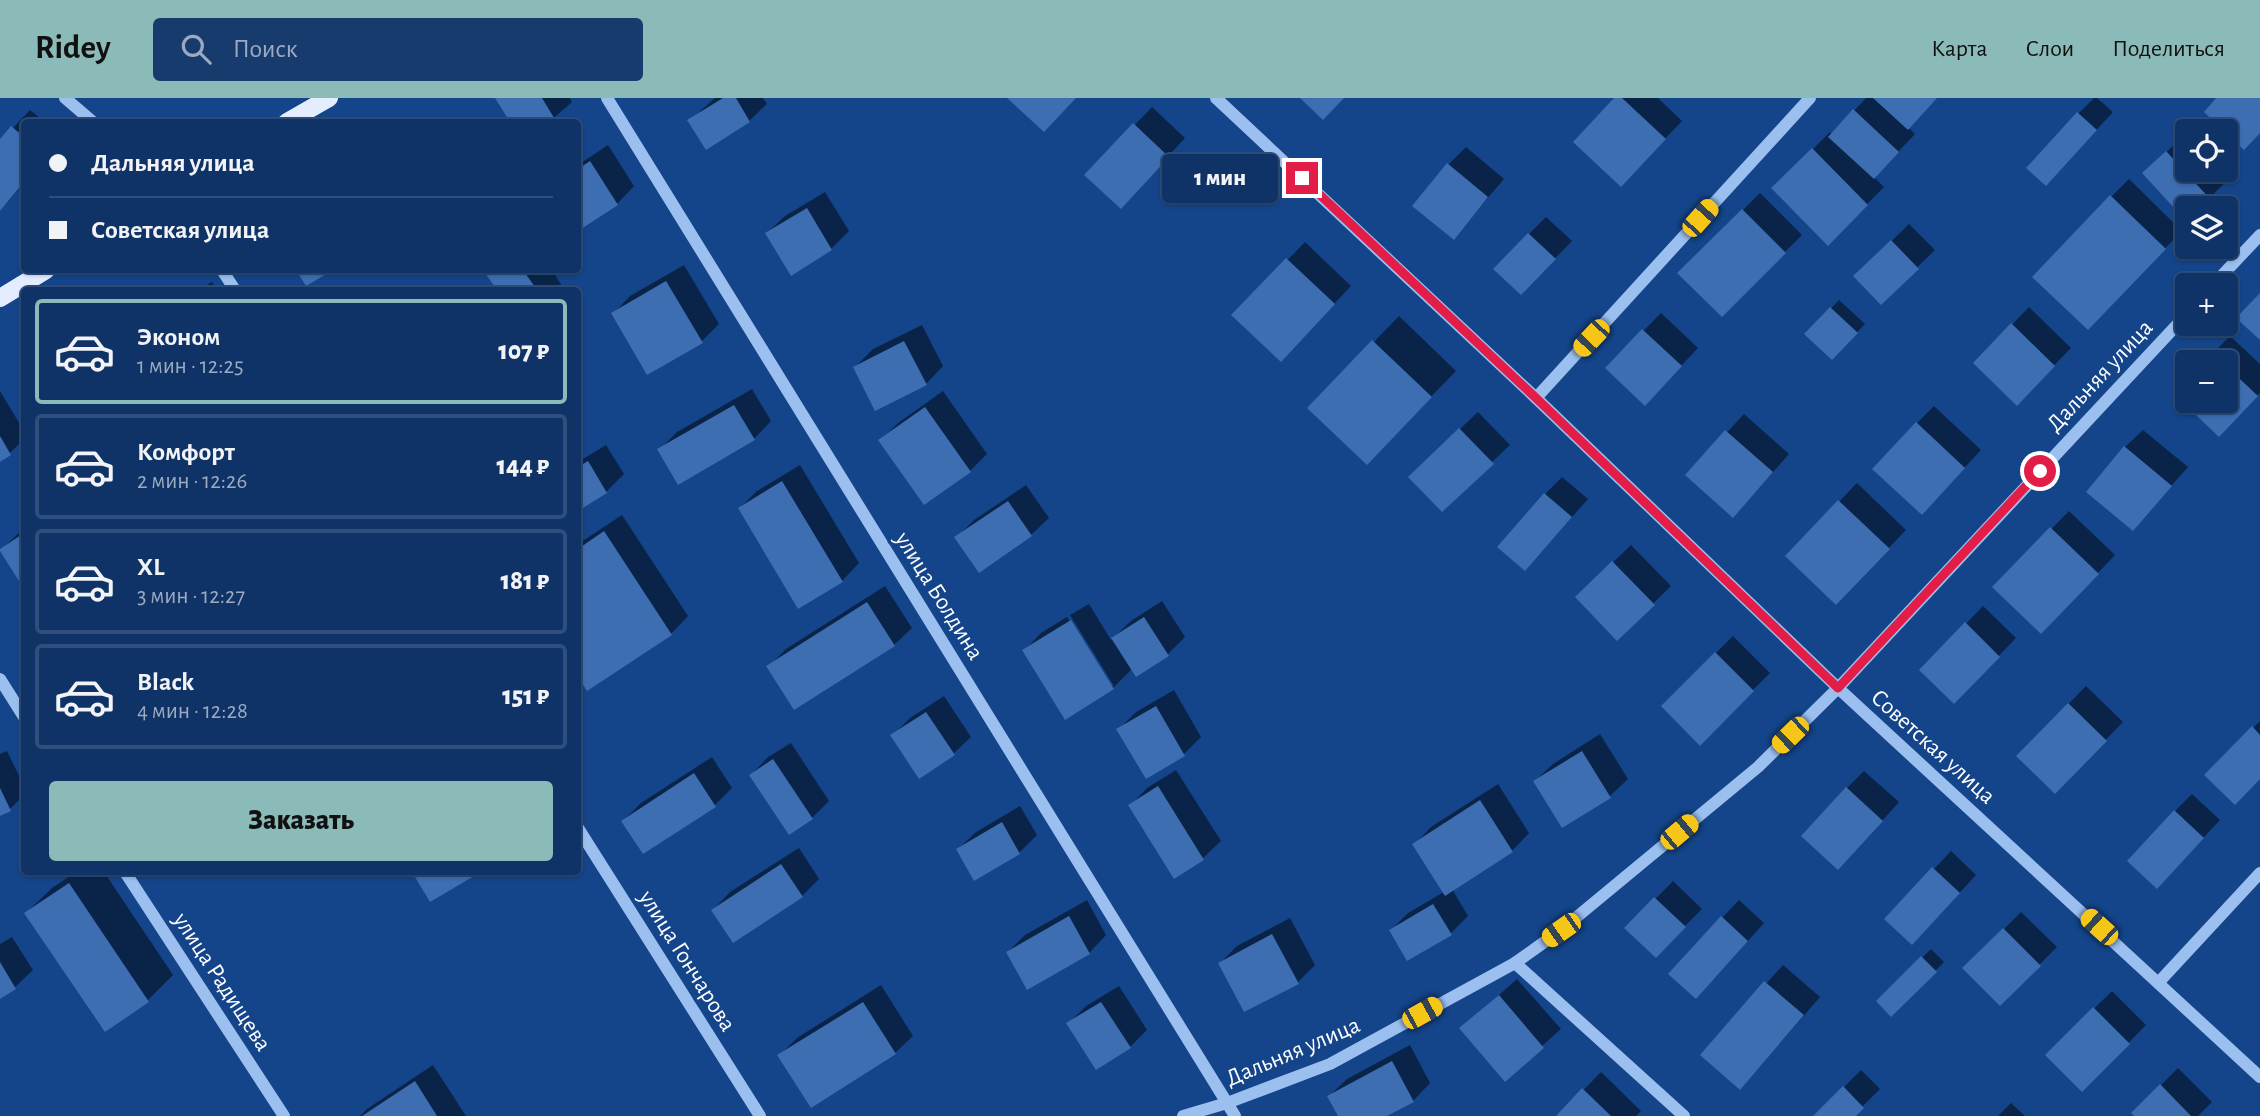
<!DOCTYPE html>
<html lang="ru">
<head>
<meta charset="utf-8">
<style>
  body { margin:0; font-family:"Alegreya Sans",sans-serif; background:#183b6d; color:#f1f3f6; height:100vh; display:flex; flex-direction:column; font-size:26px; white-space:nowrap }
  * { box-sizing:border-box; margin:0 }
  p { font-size:23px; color:#9baac0 }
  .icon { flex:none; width:38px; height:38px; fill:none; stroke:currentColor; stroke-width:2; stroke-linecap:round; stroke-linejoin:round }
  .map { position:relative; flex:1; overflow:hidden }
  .panel { position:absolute; left:21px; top:189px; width:560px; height:588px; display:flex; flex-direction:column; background:#0f3367; border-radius:7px; box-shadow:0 2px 5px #0004,0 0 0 2px #2f4e7b }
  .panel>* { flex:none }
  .hud { position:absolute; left:21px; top:21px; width:560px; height:154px; border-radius:7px; box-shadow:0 2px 5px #0004,0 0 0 2px #2f4e7b; display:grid; align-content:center; height:154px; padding:0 28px; background:#0f3367 }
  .controls { position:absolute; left:2175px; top:21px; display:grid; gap:14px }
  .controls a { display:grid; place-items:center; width:63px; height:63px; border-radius:7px; background:#0f3367; box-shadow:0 2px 5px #0004,0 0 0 2px #2f4e7b; font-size:35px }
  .end { position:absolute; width:32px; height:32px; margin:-16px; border:9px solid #e11d48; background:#fff; box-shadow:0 0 0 4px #fff }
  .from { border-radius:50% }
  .bubble { position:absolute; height:49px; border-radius:7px; background:#0f3367; box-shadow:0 2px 5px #0004,0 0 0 2px #2f4e7b; font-size:23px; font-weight:800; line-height:49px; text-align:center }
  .car { position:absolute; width:21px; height:42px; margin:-21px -10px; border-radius:9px; box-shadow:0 0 5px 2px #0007; background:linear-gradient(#f5c518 24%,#345 0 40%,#f5c518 0 76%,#345 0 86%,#f5c518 0) }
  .hud b { display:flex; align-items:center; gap:24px; height:66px; font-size:26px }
  .hud b+b { border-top:2px solid #2f4e7b }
  .hud i { width:18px; height:18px; background:#f1f3f6 }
  ul { padding:12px 0 0; list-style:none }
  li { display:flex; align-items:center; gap:21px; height:105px; margin:0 14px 10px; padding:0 14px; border:4px solid #2f4e7b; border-radius:7px }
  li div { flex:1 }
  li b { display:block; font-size:26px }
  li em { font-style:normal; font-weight:800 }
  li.active { border-color:#8bbbb9 }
  li>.icon { width:63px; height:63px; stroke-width:1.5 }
  .button { display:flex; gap:14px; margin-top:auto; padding:14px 28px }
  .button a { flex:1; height:80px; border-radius:7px; background:#8bbbb9; color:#111; font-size:28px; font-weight:800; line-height:80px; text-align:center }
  header { display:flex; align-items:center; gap:42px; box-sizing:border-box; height:98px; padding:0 35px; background:#8bbbb9; color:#111 }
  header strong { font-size:33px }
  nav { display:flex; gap:38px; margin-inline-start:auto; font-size:24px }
  .search { width:490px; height:63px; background:#183b6d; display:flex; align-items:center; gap:18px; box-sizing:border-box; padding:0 24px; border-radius:7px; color:#9baac0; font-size:26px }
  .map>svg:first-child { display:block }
  .shadow { fill:#0007 }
  .building { fill:#3d6eb2 }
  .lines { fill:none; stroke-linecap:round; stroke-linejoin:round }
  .minor { stroke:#9bbfef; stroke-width:12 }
  .major { stroke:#e3edff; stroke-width:18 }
  .route { stroke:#e11d48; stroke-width:9 }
  .labels { text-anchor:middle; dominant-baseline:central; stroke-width:7; stroke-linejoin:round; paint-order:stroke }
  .street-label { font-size:24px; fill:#fff; stroke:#144489 }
</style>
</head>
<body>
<header>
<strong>Ridey</strong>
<div class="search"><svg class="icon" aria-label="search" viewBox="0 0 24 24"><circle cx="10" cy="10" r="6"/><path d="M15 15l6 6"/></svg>Поиск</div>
<nav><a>Карта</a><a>Слои</a><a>Поделиться</a></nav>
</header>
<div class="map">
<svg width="2260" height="1018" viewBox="0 0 2260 1018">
  <rect width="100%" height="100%" fill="#144489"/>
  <!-- shadow -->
  <g class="shadow">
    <polygon points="497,0 570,0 572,4 549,24 512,24"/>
    <polygon points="715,0 763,0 767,6 749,23 690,22"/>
    <polygon points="1616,0 1658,0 1682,23 1638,69"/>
    <polygon points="1866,0 1936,0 1908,29 1915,36 1874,79 1884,89 1828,145 1774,90 1830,34 1832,36"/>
    <polygon points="2094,0 2097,0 2113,14 2063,68 2078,16"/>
    <polygon points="1152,9 1185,40 1138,91 1087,77"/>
    <polygon points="30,12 45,24 24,24 24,85 0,113 0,44"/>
    <polygon points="2185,37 2188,40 2188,72 2216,72 2227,83 2199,110 2188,110 2162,58"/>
    <polygon points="608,47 634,88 617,106 578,131 578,67"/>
    <polygon points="1466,49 1504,81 1454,139 1448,67"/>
    <polygon points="2129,81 2182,133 2105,212 2111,99"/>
    <polygon points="825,94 849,133 831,151 767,135 785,118"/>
    <polygon points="1760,95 1802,137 1722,217 1680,175"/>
    <polygon points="1546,119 1572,143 1538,178 1529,136"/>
    <polygon points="1909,126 1935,152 1881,204 1856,178"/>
    <polygon points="1305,144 1351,188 1298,244 1234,217"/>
    <polygon points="684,167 719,226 701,244 613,216 630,198"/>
    <polygon points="485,172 552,172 562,188 558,192 499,192"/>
    <polygon points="212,184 217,192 198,192"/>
    <polygon points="1839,202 1865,226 1832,260 1806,236"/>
    <polygon points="2029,209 2071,250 2017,305 1975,265"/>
    <polygon points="1661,215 1698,250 1662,288 1607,270"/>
    <polygon points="1399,218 1456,273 1392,339 1310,310"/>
    <polygon points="922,227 943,268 926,286 855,269 873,251"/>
    <polygon points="2230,238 2260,266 2260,295 2219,337 2188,303 2226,303 2226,264 2204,264"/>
    <polygon points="752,291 771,323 754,341 660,351 677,334"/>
    <polygon points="0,293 24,333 24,341 10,355 0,362"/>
    <polygon points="943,293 987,356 970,373 881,342 898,325"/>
    <polygon points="1934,308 1981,352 1939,397 1917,325"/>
    <polygon points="1478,314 1510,347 1492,364 1428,361"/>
    <polygon points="1744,316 1789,356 1750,400 1687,377"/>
    <polygon points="2143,332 2188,369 2133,431 2125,349"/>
    <polygon points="606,347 624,376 606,394 578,411 578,364"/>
    <polygon points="800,367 859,465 842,483 740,410 757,393"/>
    <polygon points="1562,379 1588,401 1542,453 1545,396"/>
    <polygon points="1857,385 1906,432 1853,487 1787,458"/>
    <polygon points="1026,387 1049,420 1031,437 956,440 974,422"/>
    <polygon points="2069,413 2115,457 2058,517 1995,489"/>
    <polygon points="622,417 688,518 671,536 587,591 578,576 578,446"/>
    <polygon points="24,430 24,488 1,452"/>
    <polygon points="1631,447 1671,488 1617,541 1577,499"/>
    <polygon points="885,488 912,530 894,547 769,568 786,551"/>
    <polygon points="1162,503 1185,539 1168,556 1133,570 1113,590 1024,553 1041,535 1067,519 1110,588 1114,588 1070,517 1089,506 1111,542 1131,523"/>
    <polygon points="1983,508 2016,540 1954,604 1921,572"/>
    <polygon points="1733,538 1770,575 1700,645 1663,608"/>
    <polygon points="2086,588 2123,624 2055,694 2018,658"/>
    <polygon points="1174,592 1201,639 1184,656 1119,631 1136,614"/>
    <polygon points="944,598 971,639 953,656 893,637 910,620"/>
    <polygon points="2260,623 2260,679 2207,677"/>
    <polygon points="1600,636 1628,681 1610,698 1563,727 1535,683 1553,666"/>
    <polygon points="791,645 829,703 812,720 751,677 768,659"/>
    <polygon points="7,653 24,688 24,697 10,711 0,716 0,656"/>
    <polygon points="712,659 732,690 715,707 644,754 623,723 641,705"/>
    <polygon points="1176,672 1221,743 1203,760 1174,779 1130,708 1147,690"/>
    <polygon points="1864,673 1899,704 1856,752 1847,690"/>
    <polygon points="1498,686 1529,735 1512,753 1452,791 1468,818 1451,835 1391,832 1408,815 1444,794 1414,747 1431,729"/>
    <polygon points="2192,696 2220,722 2174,771 2175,713"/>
    <polygon points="1020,708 1037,737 1019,755 958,751 976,734"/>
    <polygon points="799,750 819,781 802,798 713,812 730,794"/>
    <polygon points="1951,753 1976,777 1930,827 1934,771"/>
    <polygon points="76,774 104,774 173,877 148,902 105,931 26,815 52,790"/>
    <polygon points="414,774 478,774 430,802"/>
    <polygon points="1673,783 1702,811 1656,857 1627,830"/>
    <polygon points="1087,802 1106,837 1089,855 1008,854 1025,837"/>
    <polygon points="1739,802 1764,825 1714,881 1722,820"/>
    <polygon points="2021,814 2057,849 2000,906 1965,870"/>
    <polygon points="1290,820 1315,867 1298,884 1220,865 1237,848"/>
    <polygon points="12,839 33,872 15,889 0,899 0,846"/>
    <polygon points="1931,851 1944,864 1892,917 1878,903"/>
    <polygon points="1783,867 1820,899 1757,972 1702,957"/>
    <polygon points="1517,881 1561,931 1505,981 1462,930"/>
    <polygon points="881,887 913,938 895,955 780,957 797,940"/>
    <polygon points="1119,888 1147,932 1130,949 1069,925 1086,908"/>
    <polygon points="2112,893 2146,927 2082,992 2047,957"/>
    <polygon points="1410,947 1430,985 1413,1003 1383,1018 1340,1018 1329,998 1347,981"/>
    <polygon points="433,967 466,1018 360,1018 367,1011"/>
    <polygon points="2178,970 2212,1004 2198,1018 2136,1018 2133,1015"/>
    <polygon points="1861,972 1880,991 1853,1018 1815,1018"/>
    <polygon points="1601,974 1641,1013 1636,1018 1558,1018"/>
    <polygon points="2011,1005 2025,1018 1998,1018"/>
  </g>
  <!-- building -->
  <g class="building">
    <polygon points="495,0 542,0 556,23 553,24 510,24"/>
    <polygon points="723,0 736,0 750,24 706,52 687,22"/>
    <polygon points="1007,0 1076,0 1044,34"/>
    <polygon points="1300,0 1344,0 1323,22"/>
    <polygon points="1614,0 1622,0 1666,41 1621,89 1573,44"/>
    <polygon points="1873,0 1937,0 1908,32"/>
    <polygon points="2216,0 2260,0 2260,35 2244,52 2204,14"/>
    <polygon points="1853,11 1899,54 1874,81 1828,39"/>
    <polygon points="2077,14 2097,32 2046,88 2026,70"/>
    <polygon points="1133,25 1169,59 1121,111 1084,77"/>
    <polygon points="11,28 24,39 24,84 0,113 0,41"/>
    <polygon points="1812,50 1868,107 1828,148 1771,90"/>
    <polygon points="2166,53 2211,102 2202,110 2188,110 2188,125 2142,75"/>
    <polygon points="590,63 618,107 578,133 578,71"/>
    <polygon points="1447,65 1488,99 1454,142 1412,108"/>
    <polygon points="2110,97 2166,151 2088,232 2032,179"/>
    <polygon points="807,110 832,152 791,178 765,135"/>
    <polygon points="1742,111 1786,155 1722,219 1677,175"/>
    <polygon points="1528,135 1556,161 1521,197 1493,171"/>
    <polygon points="1891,142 1919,171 1881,207 1853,178"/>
    <polygon points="1286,160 1335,206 1281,264 1231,217"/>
    <polygon points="296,172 333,172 306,188"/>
    <polygon points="483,172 523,172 537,192 497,192"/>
    <polygon points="666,183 703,245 647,277 611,215"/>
    <polygon points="2260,195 2260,242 2236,220"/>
    <polygon points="1830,209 1858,235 1832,262 1804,236"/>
    <polygon points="2011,225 2055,268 2017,308 1973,265"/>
    <polygon points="1642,231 1682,268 1645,308 1605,270"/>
    <polygon points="1372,242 1432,299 1367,367 1307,310"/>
    <polygon points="904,243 927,287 875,313 853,269"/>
    <polygon points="2211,254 2222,264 2202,264"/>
    <polygon points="2226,268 2258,298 2219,339 2173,295 2188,280 2188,303 2226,303"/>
    <polygon points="734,307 755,342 678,387 657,351"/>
    <polygon points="925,309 971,374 924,407 878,342"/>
    <polygon points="1916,324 1965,370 1922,417 1872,371"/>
    <polygon points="1459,330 1494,366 1442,414 1408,379"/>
    <polygon points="1725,332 1773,374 1733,420 1685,377"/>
    <polygon points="0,338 11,357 0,364"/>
    <polygon points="2124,348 2172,388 2133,433 2086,394"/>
    <polygon points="588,363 607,395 578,413 578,369"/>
    <polygon points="782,383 843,484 798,511 738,410"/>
    <polygon points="1544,395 1572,419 1525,473 1497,449"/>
    <polygon points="1838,402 1890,451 1836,507 1785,458"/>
    <polygon points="1008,403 1032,438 979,475 954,439"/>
    <polygon points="2050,429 2099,476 2041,536 1992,489"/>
    <polygon points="604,433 672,537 587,593 578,579 578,451"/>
    <polygon points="24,435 24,491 0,453 0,451"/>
    <polygon points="1612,463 1655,507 1617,543 1575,499"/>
    <polygon points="867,504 895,548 794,612 766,568"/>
    <polygon points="1144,519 1169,558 1136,579 1111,540"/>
    <polygon points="1071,522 1114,591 1065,622 1022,552"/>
    <polygon points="1965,524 2000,559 1954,606 1919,572"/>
    <polygon points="1715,554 1754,593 1700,648 1661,608"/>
    <polygon points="2068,605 2107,643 2055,696 2016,658"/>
    <polygon points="1156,608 1185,658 1146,681 1116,631"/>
    <polygon points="926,614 955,657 919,681 890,637"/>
    <polygon points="2252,628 2260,637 2260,681 2235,707 2204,677"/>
    <polygon points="1582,653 1611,700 1562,730 1533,683"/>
    <polygon points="773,661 813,721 789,737 749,677"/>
    <polygon points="694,675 716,709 643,756 621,723"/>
    <polygon points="1158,688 1204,762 1174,781 1128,707"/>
    <polygon points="1846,689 1883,723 1838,772 1801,738"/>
    <polygon points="0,690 11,713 0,718"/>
    <polygon points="1480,702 1513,754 1445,798 1412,746"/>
    <polygon points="2174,712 2204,740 2157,791 2127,763"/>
    <polygon points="1002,724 1020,756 974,783 956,751"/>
    <polygon points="781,766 803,799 733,845 711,812"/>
    <polygon points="1932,769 1960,795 1912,847 1884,821"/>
    <polygon points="412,774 481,774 430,804"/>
    <polygon points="69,785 149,904 105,934 24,815"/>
    <polygon points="1654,799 1686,829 1656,860 1624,830"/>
    <polygon points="1433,806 1452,837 1407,863 1389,832"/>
    <polygon points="1069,818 1090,856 1027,892 1006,854"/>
    <polygon points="1721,818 1748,843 1696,901 1668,876"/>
    <polygon points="2003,830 2041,868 2000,908 1962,870"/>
    <polygon points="1272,836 1299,886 1244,914 1218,865"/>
    <polygon points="1921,858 1937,874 1891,919 1876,903"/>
    <polygon points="0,864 16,891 0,901"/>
    <polygon points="1764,883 1804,917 1740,992 1700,957"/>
    <polygon points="1499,897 1544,950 1505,984 1459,930"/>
    <polygon points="863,904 896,956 811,1010 777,957"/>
    <polygon points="1101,904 1131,950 1096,972 1066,925"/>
    <polygon points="2093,909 2130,946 2082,994 2045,957"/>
    <polygon points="1392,963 1414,1004 1387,1018 1338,1018 1327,998"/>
    <polygon points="415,983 437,1018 362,1018"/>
    <polygon points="2160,986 2191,1018 2134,1018 2131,1015"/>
    <polygon points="1843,988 1864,1010 1856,1018 1813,1018"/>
    <polygon points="1582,990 1611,1018 1556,1018"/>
  </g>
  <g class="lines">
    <!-- minor -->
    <g class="minor">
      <polyline points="65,0 93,24"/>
      <polyline points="607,0 1235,1018"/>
      <polyline points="1216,0 1536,300 1838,590 2260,979"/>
      <polyline points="222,172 235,192"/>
      <polyline points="2213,187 2260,137"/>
      <polyline points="1536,300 1810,0"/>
      <polyline points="0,581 24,619"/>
      <polyline points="578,730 760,1018"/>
      <polyline points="125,774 284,1018"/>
      <polyline points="1515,865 1684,1018"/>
      <polyline points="2159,884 2260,775"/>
      <polyline points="1183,1018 1227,1005 1330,966 1515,865 1561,832 1758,669 1838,590 2188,215"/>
    </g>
    <!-- major -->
    <g class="major">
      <polyline points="287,24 329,0"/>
      <polyline points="0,200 46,172"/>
    </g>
  </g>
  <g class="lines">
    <!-- route -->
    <polyline class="route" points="1302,80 1536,300 1838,590 2040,373"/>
  </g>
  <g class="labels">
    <!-- street labels -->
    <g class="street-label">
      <text transform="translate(2100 278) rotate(-47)">Дальняя улица</text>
      <text transform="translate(939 498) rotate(58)">улица Болдина</text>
      <text transform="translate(1933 649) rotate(42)">Советская улица</text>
      <text transform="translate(687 863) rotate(58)">улица Гончарова</text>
      <text transform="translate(222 884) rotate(57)">улица Радищева</text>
      <text transform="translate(1293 954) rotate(-23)">Дальняя улица</text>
    </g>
  </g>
</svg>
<div class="controls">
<a><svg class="icon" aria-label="locate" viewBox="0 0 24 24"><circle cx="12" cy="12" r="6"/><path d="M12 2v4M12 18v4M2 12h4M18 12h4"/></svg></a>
<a><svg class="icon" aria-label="layers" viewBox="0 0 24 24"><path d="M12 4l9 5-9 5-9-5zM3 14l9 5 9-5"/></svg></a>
<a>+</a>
<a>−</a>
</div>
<i class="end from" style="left:2040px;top:373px"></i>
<i class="end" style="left:1302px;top:80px"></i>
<div class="bubble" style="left:1162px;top:56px;width:116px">1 мин</div>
<i class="car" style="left:1700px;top:120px;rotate:42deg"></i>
<i class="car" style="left:1591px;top:240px;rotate:223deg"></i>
<i class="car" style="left:1790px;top:637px;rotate:226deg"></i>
<i class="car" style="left:1679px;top:734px;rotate:50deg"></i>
<i class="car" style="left:2099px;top:829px;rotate:312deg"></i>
<i class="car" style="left:1561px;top:832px;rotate:235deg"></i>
<i class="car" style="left:1422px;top:915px;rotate:61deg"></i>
<div class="hud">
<b><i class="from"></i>Дальняя улица</b>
<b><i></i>Советская улица</b>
</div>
<section class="panel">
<ul>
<li class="active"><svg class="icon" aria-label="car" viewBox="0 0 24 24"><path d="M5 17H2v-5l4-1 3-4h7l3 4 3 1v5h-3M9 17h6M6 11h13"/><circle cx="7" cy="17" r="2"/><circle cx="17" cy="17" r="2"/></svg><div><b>Эконом</b><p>1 мин · 12:25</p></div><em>107 ₽</em></li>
<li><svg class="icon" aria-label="car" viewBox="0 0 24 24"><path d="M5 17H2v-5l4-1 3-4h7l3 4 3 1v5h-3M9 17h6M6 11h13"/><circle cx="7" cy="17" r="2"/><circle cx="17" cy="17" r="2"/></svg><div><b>Комфорт</b><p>2 мин · 12:26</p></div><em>144 ₽</em></li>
<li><svg class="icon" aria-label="car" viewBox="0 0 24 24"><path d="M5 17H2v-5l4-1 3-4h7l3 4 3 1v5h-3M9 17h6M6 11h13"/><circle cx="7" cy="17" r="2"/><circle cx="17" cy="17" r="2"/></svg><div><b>XL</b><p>3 мин · 12:27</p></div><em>181 ₽</em></li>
<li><svg class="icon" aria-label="car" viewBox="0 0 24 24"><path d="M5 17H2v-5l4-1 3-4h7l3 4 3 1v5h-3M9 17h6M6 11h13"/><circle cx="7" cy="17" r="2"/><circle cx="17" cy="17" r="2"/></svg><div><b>Black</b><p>4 мин · 12:28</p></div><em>151 ₽</em></li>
</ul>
<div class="button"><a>Заказать</a></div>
</section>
</div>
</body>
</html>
